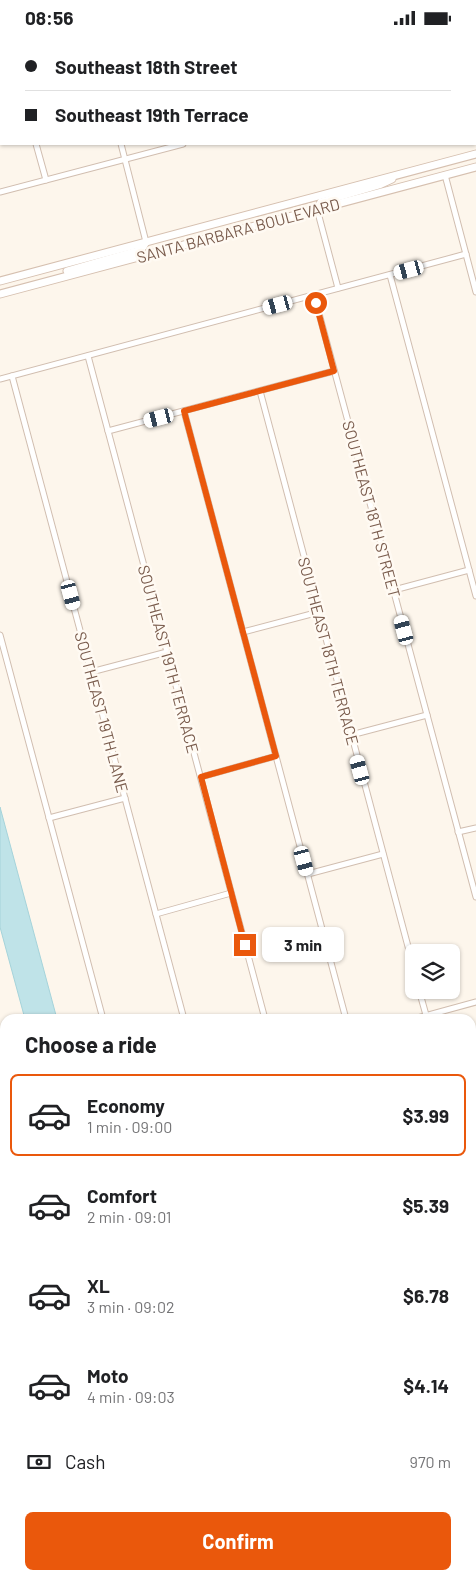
<!DOCTYPE html>
<html lang="en">
<head>
<meta charset="utf-8">
<style>
  body { margin:0; font-family:Barlow,sans-serif; background:#f2f2f2; color:#202124; height:100vh; display:flex; flex-direction:column; font-size:19px; white-space:nowrap }
  * { box-sizing:border-box; margin:0 }
  p { font-size:16px; color:#757577 }
  .icon { flex:none; width:28px; height:28px; fill:none; stroke:currentColor; stroke-width:2; stroke-linecap:round; stroke-linejoin:round }
  .map { position:relative; flex:1; overflow:hidden }
  .side { position:absolute; left:0px; top:979px; width:476px; height:566px; display:flex; flex-direction:column; background:#fff; border-radius:15px 15px 0 0; box-shadow:0 1px 4px #0004 }
  .side>* { flex:none }
  .guide { position:absolute; left:0px; top:0px; width:476px; height:110px; box-shadow:0 1px 4px #0004; display:grid; align-content:center; height:110px; padding:0 25px; background:#fff }
  .controls { position:absolute; left:405px; top:909px; display:grid; gap:10px }
  .controls a { display:grid; place-items:center; width:55px; height:55px; border-radius:8px; background:#fff; box-shadow:0 1px 4px #0004; font-size:25px }
  .end { position:absolute; width:22px; height:22px; margin:-11px; border:6px solid #ea580c; background:#fff; box-shadow:0 0 0 2px #fff }
  .from { border-radius:50% }
  .bubble { position:absolute; height:35px; border-radius:8px; background:#fff; box-shadow:0 1px 4px #0004; font-size:16px; font-weight:700; line-height:35px; text-align:center }
  .car { position:absolute; width:15px; height:30px; margin:-15px -8px; border-radius:6px; box-shadow:0 0 4px 1px #0007; background:linear-gradient(#fff 24%,#345 0 40%,#fff 0 76%,#345 0 86%,#fff 0) }
  .guide b { display:flex; align-items:center; gap:18px; height:48px; font-size:19px }
  .guide b+b { border-top:1px solid #e0e0e0 }
  .guide i { width:12px; height:12px; background:#202124 }
  ul { padding:0; list-style:none }
  li { display:flex; align-items:center; gap:15px; height:82px; margin:0 10px 8px; padding:0 15px; border:2px solid transparent; border-radius:8px }
  li div { flex:1 }
  li b { display:block; font-size:19px }
  li em { font-style:normal; font-weight:700 }
  li.active { border-color:#ea580c }
  li>.icon { width:45px; height:45px; stroke-width:1.5 }
  h2 { padding:0 25px; font-size:22px; line-height:60px }
  .pay { display:flex; align-items:center; gap:12px; height:55px; padding:0 25px; font-size:19px }
  .pay p { margin-inline-start:auto }
  .action { display:flex; gap:10px; margin-top:auto; padding:10px 25px }
  .action a { flex:1; height:58px; border-radius:8px; background:#ea580c; color:#fff; font-size:20px; font-weight:700; line-height:58px; text-align:center }
  .status { display:flex; justify-content:space-between; align-items:center; height:35px; padding:0 25px; background:#fff; direction:ltr }
  .status svg { height:14px; fill:currentColor }
  .map>svg:first-child { display:block }
  .water { fill:#bfe3e8; stroke:#a5d3da }
  .lines { fill:none; stroke-linecap:round; stroke-linejoin:round }
  .street-casing { stroke:#d1beb0; stroke-width:7 }
  .secondary-casing { stroke:#d6c0b0; stroke-width:9 }
  .street { stroke:#fff; stroke-width:5 }
  .secondary { stroke:#fff; stroke-width:7 }
  .route { stroke:#ea580c; stroke-width:6 }
  .labels { text-anchor:middle; dominant-baseline:central; stroke-width:5; stroke-linejoin:round; paint-order:stroke }
  .street-label { font-size:16px; fill:#7a5c4d; stroke:#fffaf3 }
</style>
</head>
<body>
<div class="status"><b>08:56</b><svg viewBox="0 0 49 12"><path d="M0 12V9h3v3zM5 12V6h3v6zM10 12V3h3v9zM15 12V0h3v12zM26 1h20v11H26zM47 4h2v5h-2z"/></svg></div>
<div class="map">
<svg width="476" height="1544" viewBox="0 0 476 1544">
  <rect width="100%" height="100%" fill="#fdf6ec"/>
  <!-- water -->
  <g class="water">
    <polygon points="0,772 57,984 25,984 0,892"/>
    <polygon points="5,1297 5,1334 0,1335 0,1299"/>
  </g>
  <g class="lines">
    <!-- street casing -->
    <g class="street-casing">
      <g id="street">
        <polyline points="6,0 6,1"/>
        <polyline points="91,0 92,1"/>
        <polyline points="272,1 277,0"/>
        <polyline points="475,31 476,31"/>
        <polyline points="36,109 46,145"/>
        <polyline points="121,109 146,207"/>
        <polyline points="445,140 476,257"/>
        <polyline points="0,157 183,109"/>
        <polyline points="317,174 338,253"/>
        <polyline points="390,240 476,561"/>
        <polyline points="314,260 476,862"/>
        <polyline points="88,321 265,984"/>
        <polyline points="12,341 184,984"/>
        <polyline points="0,344 466,219"/>
        <polyline points="260,356 414,934"/>
        <polyline points="184,376 346,984"/>
        <polyline points="108,396 334,336"/>
        <polyline points="394,555 469,535"/>
        <polyline points="243,597 319,577"/>
        <polyline points="0,600 103,984"/>
        <polyline points="91,637 167,617"/>
        <polyline points="351,700 427,680"/>
        <polyline points="201,742 276,721"/>
        <polyline points="49,783 125,763"/>
        <polyline points="458,797 476,793"/>
        <polyline points="308,839 383,819"/>
        <polyline points="156,879 231,858"/>
        <polyline points="419,955 426,980"/>
        <polyline points="414,984 476,967"/>
        <polyline points="471,1049 476,1048"/>
        <polyline points="0,1064 5,1083"/>
        <polyline points="0,1118 5,1117"/>
        <polyline points="471,1131 476,1129"/>
        <polyline points="0,1246 5,1240"/>
        <polyline points="471,1250 476,1249"/>
        <polyline points="0,1376 5,1375"/>
        <polyline points="0,1449 5,1468"/>
        <polyline points="471,1528 476,1527"/>
        <polyline points="25,1540 26,1544"/>
        <polyline points="181,1540 182,1544"/>
        <polyline points="412,1544 427,1540"/>
      </g>
    </g>
    <!-- secondary casing -->
    <g class="secondary-casing">
      <g id="secondary">
        <polyline points="317,174 321,167 379,150 392,144"/>
        <polyline points="67,236 137,216 143,212 146,207"/>
        <polyline points="0,246 476,119"/>
        <polyline points="0,259 476,132"/>
        <polyline points="471,1435 476,1434"/>
        <polyline points="471,1446 476,1444"/>
        <polyline points="62,1544 77,1540"/>
        <polyline points="103,1544 118,1540"/>
      </g>
    </g>
    <!-- street -->
    <use href="#street" class="street"/>
    <!-- secondary -->
    <use href="#secondary" class="secondary"/>
  </g>
  <g class="lines">
    <!-- route -->
    <polyline class="route" points="245,910 201,742 276,721 184,376 334,336 316,268"/>
  </g>
  <g class="labels">
    <!-- street labels -->
    <g class="street-label">
      <text transform="translate(238 195) rotate(-15)">SANTA BARBARA BOULEVARD</text>
      <text transform="translate(372 474) rotate(75)">SOUTHEAST 18TH STREET</text>
      <text transform="translate(329 616) rotate(75)">SOUTHEAST 18TH TERRACE</text>
      <text transform="translate(169 624) rotate(75)">SOUTHEAST 19TH TERRACE</text>
      <text transform="translate(102 677) rotate(75)">SOUTHEAST 19TH LANE</text>
    </g>
  </g>
</svg>
<div class="controls">
<a><svg class="icon" aria-label="layers" viewBox="0 0 24 24"><path d="M12 4l9 5-9 5-9-5zM3 14l9 5 9-5"/></svg></a>
</div>
<i class="end from" style="left:316px;top:268px"></i>
<i class="end" style="left:245px;top:910px"></i>
<div class="bubble" style="left:262px;top:892px;width:82px">3 min</div>
<i class="car" style="left:409px;top:235px;rotate:255deg"></i>
<i class="car" style="left:278px;top:270px;rotate:255deg"></i>
<i class="car" style="left:159px;top:383px;rotate:256deg"></i>
<i class="car" style="left:71px;top:560px;rotate:165deg"></i>
<i class="car" style="left:404px;top:595px;rotate:345deg"></i>
<i class="car" style="left:360px;top:735px;rotate:345deg"></i>
<i class="car" style="left:304px;top:826px;rotate:165deg"></i>
<div class="guide">
<b><i class="from"></i>Southeast 18th Street</b>
<b><i></i>Southeast 19th Terrace</b>
</div>
<section class="side">
<h2>Choose a ride</h2>
<ul>
<li class="active"><svg class="icon" aria-label="car" viewBox="0 0 24 24"><path d="M5 17H2v-5l4-1 3-4h7l3 4 3 1v5h-3M9 17h6M6 11h13"/><circle cx="7" cy="17" r="2"/><circle cx="17" cy="17" r="2"/></svg><div><b>Economy</b><p>1 min · 09:00</p></div><em>$3.99</em></li>
<li><svg class="icon" aria-label="car" viewBox="0 0 24 24"><path d="M5 17H2v-5l4-1 3-4h7l3 4 3 1v5h-3M9 17h6M6 11h13"/><circle cx="7" cy="17" r="2"/><circle cx="17" cy="17" r="2"/></svg><div><b>Comfort</b><p>2 min · 09:01</p></div><em>$5.39</em></li>
<li><svg class="icon" aria-label="car" viewBox="0 0 24 24"><path d="M5 17H2v-5l4-1 3-4h7l3 4 3 1v5h-3M9 17h6M6 11h13"/><circle cx="7" cy="17" r="2"/><circle cx="17" cy="17" r="2"/></svg><div><b>XL</b><p>3 min · 09:02</p></div><em>$6.78</em></li>
<li><svg class="icon" aria-label="car" viewBox="0 0 24 24"><path d="M5 17H2v-5l4-1 3-4h7l3 4 3 1v5h-3M9 17h6M6 11h13"/><circle cx="7" cy="17" r="2"/><circle cx="17" cy="17" r="2"/></svg><div><b>Moto</b><p>4 min · 09:03</p></div><em>$4.14</em></li>
</ul>
<div class="pay"><svg class="icon" aria-label="cash" viewBox="0 0 24 24"><path d="M3 7h18v10H3z"/><circle cx="12" cy="12" r="2"/></svg>Cash<p>970 m</p></div>
<div class="action"><a>Confirm</a></div>
</section>
</div>
</body>
</html>
